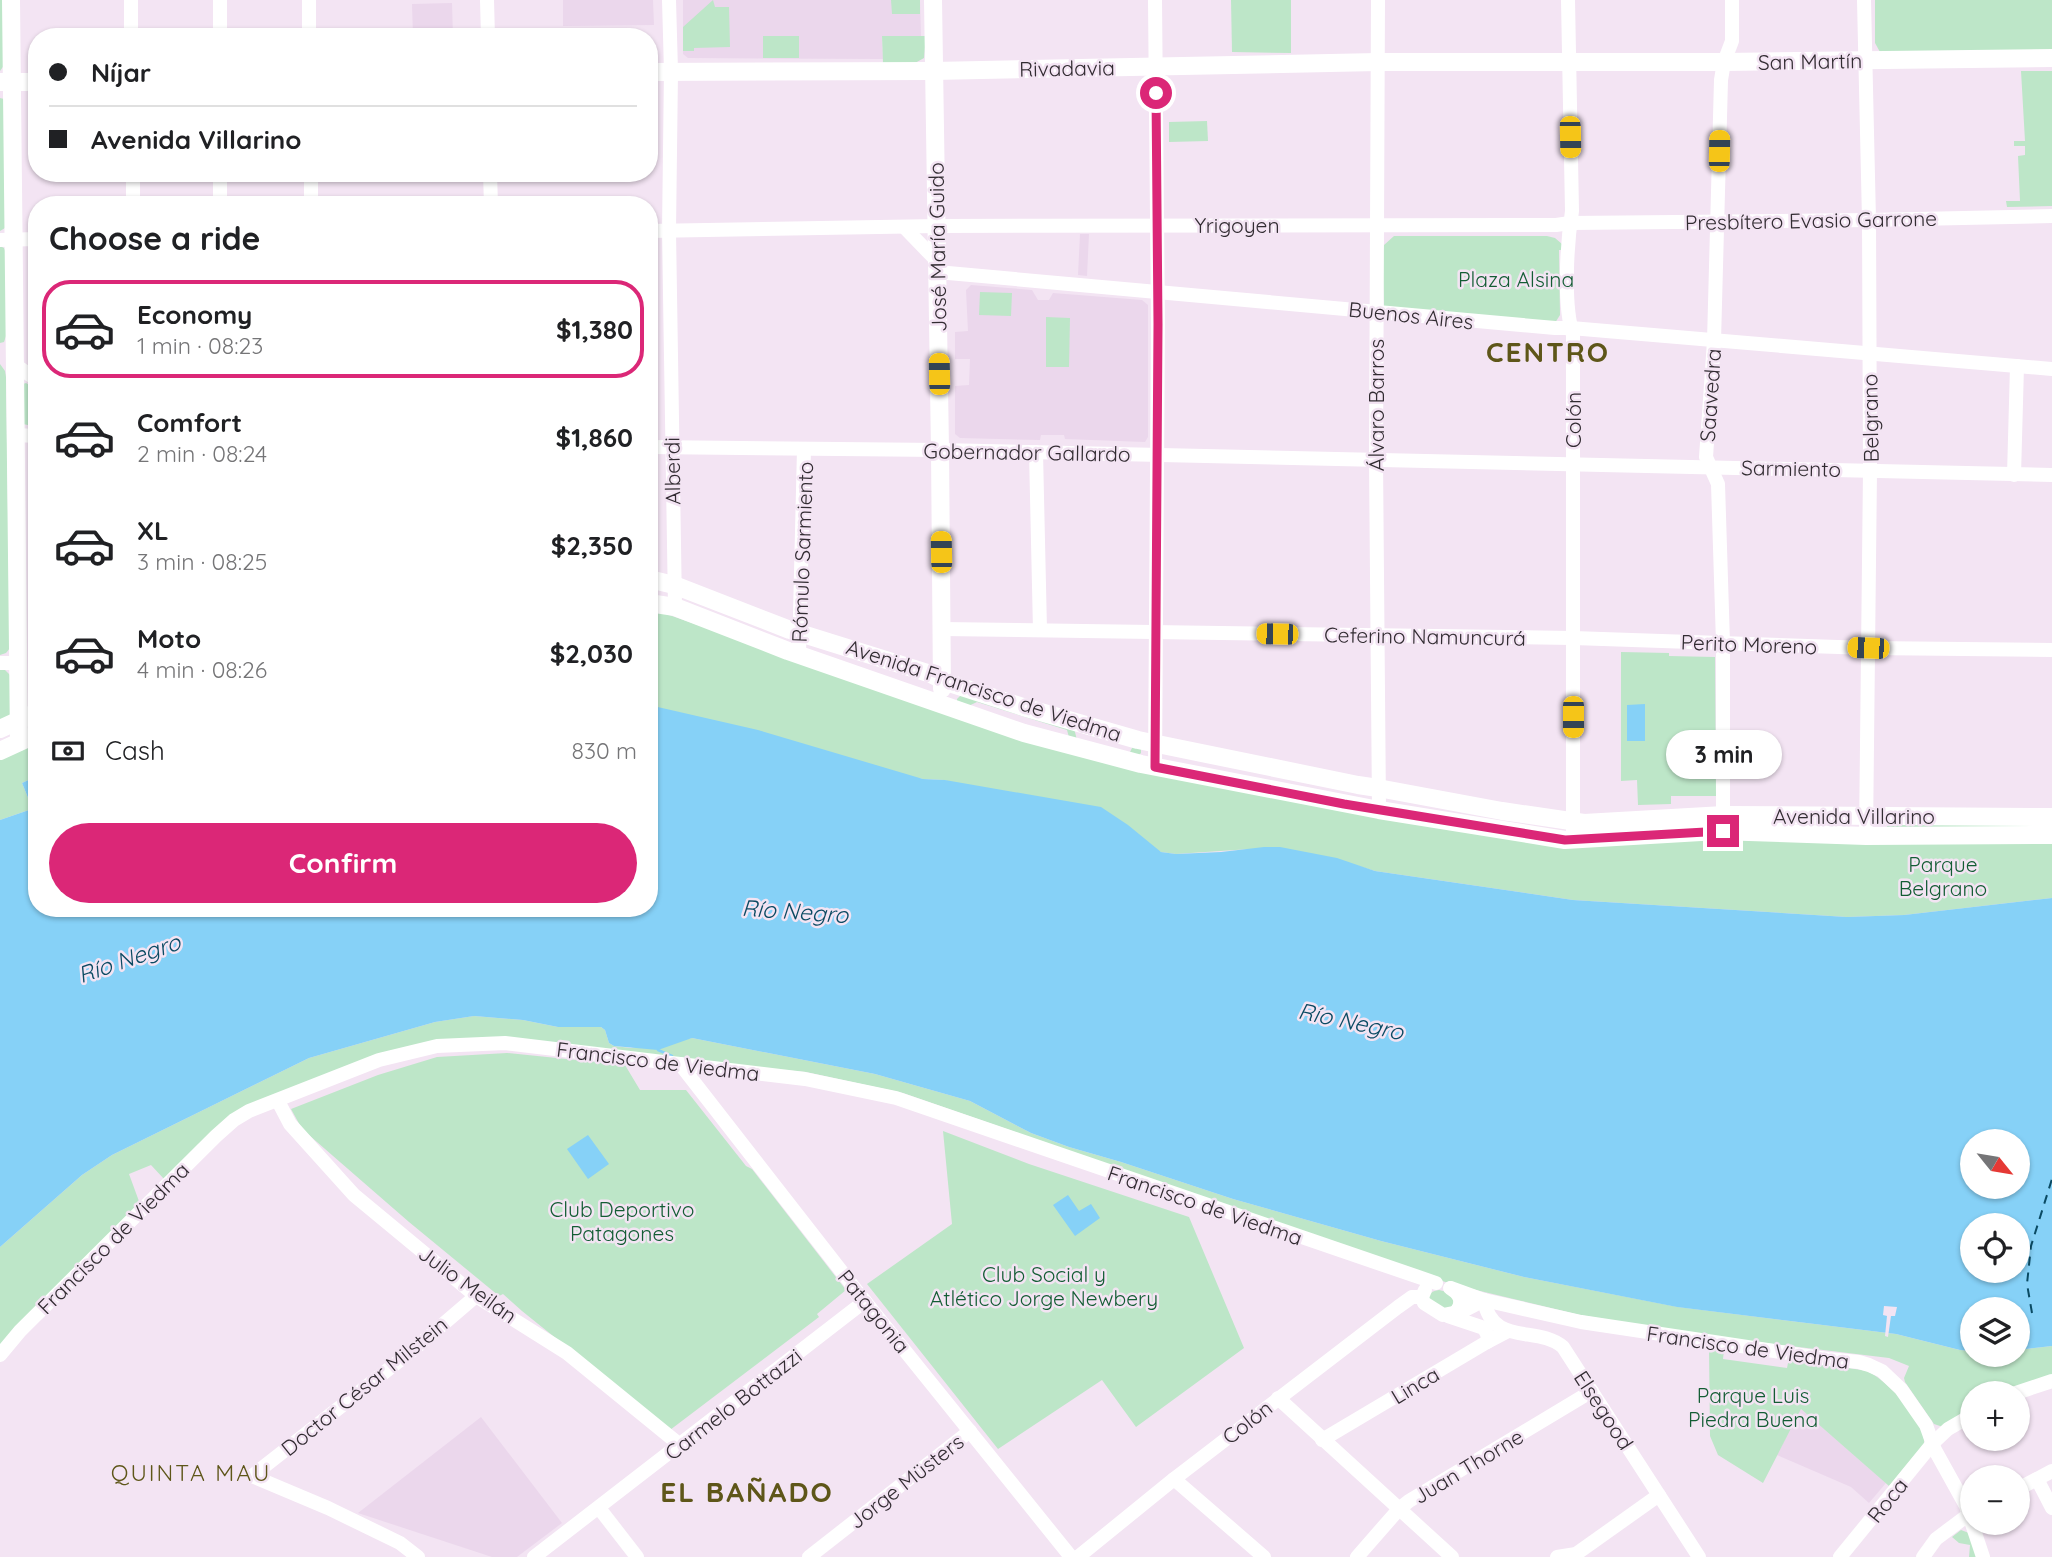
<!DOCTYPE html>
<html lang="en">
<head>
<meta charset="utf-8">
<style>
  body { margin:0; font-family:Quicksand,sans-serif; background:#f2f2f2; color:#202124; height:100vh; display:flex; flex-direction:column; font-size:26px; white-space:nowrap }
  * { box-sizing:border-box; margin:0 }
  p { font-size:23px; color:#757577 }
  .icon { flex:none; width:38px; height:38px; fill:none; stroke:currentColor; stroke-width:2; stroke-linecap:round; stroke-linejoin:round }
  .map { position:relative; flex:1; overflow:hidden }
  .drawer { position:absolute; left:28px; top:196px; width:630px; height:721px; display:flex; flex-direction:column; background:#fff; border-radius:28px; box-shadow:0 2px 5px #0004 }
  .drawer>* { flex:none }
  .top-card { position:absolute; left:28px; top:28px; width:630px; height:154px; border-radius:28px; box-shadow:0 2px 5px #0004; display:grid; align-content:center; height:154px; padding:0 21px; background:#fff }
  .needle { width:46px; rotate:120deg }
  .buttons { position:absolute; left:1960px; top:1129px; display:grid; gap:14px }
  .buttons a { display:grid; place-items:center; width:70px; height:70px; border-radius:50%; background:#fff; box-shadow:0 2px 5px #0004; font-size:35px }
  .end { position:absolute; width:32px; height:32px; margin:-16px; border:9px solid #db2777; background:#fff; box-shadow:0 0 0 4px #fff }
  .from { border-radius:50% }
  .bubble { position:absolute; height:49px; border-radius:24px; background:#fff; box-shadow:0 2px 5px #0004; font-size:23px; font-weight:700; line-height:49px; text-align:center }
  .car { position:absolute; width:21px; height:42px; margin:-21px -10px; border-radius:9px; box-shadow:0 0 5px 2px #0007; background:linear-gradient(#f5c518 24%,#345 0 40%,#f5c518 0 76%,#345 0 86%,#f5c518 0) }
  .top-card b { display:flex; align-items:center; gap:24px; height:66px; font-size:26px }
  .top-card b+b { border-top:2px solid #e0e0e0 }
  .top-card i { width:18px; height:18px; background:#202124 }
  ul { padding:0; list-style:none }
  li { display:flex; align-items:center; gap:21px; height:98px; margin:0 14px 10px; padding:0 7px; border:4px solid transparent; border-radius:28px }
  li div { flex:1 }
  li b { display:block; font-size:26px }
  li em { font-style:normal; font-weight:700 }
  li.current { border-color:#db2777 }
  li>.icon { width:63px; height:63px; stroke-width:1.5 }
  h2 { padding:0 21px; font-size:32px; line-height:84px }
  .pay { display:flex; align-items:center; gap:18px; height:77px; padding:0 21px; font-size:26px }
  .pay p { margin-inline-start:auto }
  .cta { display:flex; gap:14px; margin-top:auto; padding:14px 21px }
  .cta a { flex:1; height:80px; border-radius:42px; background:#db2777; color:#fff; font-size:28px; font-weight:700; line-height:80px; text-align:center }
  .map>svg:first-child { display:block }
  .built { fill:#ebd7ec }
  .green { fill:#bde6c8 }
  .water { fill:#86d1f7; fill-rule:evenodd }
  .pier { fill:#f3e4f3 }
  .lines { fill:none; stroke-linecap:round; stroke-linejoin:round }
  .stream { stroke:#86d1f7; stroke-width:2.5 }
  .ferry { stroke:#0a4a63; stroke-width:2; stroke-dasharray:9 7; stroke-linecap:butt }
  .minor { stroke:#fff; stroke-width:14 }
  .major { stroke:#fff; stroke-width:18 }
  .route { stroke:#db2777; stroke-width:9 }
  .labels { text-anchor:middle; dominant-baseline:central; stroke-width:5; stroke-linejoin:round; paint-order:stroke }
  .street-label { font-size:21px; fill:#322c32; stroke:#f3e4f3 }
  .park-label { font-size:21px; fill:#135d34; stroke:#f3e4f3 }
  .water-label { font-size:23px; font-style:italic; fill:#0a4a63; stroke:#f3e4f3 }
  .neighbourhood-label { font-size:23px; letter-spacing:2px; fill:#5e5619; stroke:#f3e4f3 }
  .district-label { font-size:28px; font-weight:bold; letter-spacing:2px; fill:#5e5619; stroke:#f3e4f3 }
</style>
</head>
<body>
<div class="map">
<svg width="2052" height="1557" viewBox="0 0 2052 1557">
  <rect width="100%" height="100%" fill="#f3e4f3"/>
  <!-- built -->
  <g class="built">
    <polygon points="563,0 653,0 654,25 563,26"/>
    <polygon points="683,0 920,0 921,36 882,37 883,59 688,58 683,54"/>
    <polygon points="452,3 453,37 413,37 412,4"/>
    <polygon points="1080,234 1089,234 1087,276 1078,275"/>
    <polygon points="971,285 1032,290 1038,300 1049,300 1053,293 1142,300 1148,305 1148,437 1145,442 1065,439 1064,435 1041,435 1040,440 960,438 955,434 955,386 969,385 970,359 955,359 955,332 968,331 966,290"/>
    <polygon points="1801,1409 1886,1483 1869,1503 1851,1487 1777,1455"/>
    <polygon points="481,1417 562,1523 517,1557 492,1557 358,1513"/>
  </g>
  <!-- green -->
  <g class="green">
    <polygon points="0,0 3,0 5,64 0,71"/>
    <polygon points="713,0 715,7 729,7 730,47 694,48 694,51 683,51 683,27"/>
    <polygon points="891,0 920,0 920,14 892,14"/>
    <polygon points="1231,0 1291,0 1291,53 1232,52"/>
    <polygon points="1875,0 2052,0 2052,52 1880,52 1875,43"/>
    <rect x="763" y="36" width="36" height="22"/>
    <polygon points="882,36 926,36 924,58 915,63 883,63"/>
    <polygon points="2021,71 2052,71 2052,206 2007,207 2006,201 2020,201 2018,156 2025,155 2025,146 2014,146 2014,141 2025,141"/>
    <polygon points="0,98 4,99 6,222 5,228 0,231"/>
    <polygon points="1207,121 1208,141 1169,142 1169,122"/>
    <polygon points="1394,236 1547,236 1555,238 1562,244 1563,250 1559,250 1560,315 1555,323 1384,306 1382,253 1384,245"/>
    <polygon points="0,246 4,248 6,253 6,336 4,342 0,343"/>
    <polygon points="980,292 1012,293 1011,316 979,315"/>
    <polygon points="1046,317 1070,318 1069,367 1046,367"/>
    <polygon points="0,364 5,371 6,377 10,648 6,653 0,655"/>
    <polygon points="26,383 37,390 37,427 23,424 23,384"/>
    <polygon points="649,608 1023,738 1560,847 1714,839 2052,840 2052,898 1904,915 1847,917 1573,900 1375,871 1329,857 1250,849 1176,854 1161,852 944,780 923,779 649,728"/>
    <polygon points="1621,652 1669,653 1669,656 1715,657 1716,796 1671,796 1671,804 1638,805 1637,780 1621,781"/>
    <polygon points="0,670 5,670 10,675 11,711 10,715 0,723"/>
    <polygon points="961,695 1074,728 1077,740 1129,754 1134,744 1141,748 1141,753 1137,757 1070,741 1067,730 977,702 964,708 957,703 957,699"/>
    <polygon points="37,739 37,776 22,783 31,805 29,810 0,820 0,755"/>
    <polygon points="2052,823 2052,828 1888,828 1887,827 1888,825"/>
    <polygon points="474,1016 523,1020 558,1027 601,1027 605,1030 609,1043 614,1046 631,1048 692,1038 875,1074 970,1101 1031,1133 1069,1147 1121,1162 1233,1199 1381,1241 1524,1277 1678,1307 1896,1334 1960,1350 1972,1351 1972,1354 2018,1354 2018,1350 2052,1346 2052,1376 2005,1393 1972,1393 1972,1410 1943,1427 1934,1424 1905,1382 1904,1378 1909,1366 1889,1358 1692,1334 1580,1315 1451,1284 903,1093 806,1072 437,1041 243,1107 164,1179 151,1165 129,1174 140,1204 0,1348 0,1247 82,1175 112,1155 309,1058 435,1022"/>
    <polygon points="507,1053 625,1065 640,1090 686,1090 746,1166 752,1169 846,1290 817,1314 819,1317 670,1430 522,1311 503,1294 499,1296 409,1222 302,1129 291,1109 378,1075 437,1057"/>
    <polygon points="943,1131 1029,1164 1189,1217 1244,1348 1136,1427 1102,1380 998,1449 867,1284 952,1224"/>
    <path d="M1439,1290L1447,1292L1454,1298L1453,1307L1447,1311L1428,1300C1429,1293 1432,1291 1439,1290Z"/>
    <path d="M1709,1348L1724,1350L1723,1359L1787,1368L1789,1358L1867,1371C1887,1380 1927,1422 1924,1444L1889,1486L1801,1409L1763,1483L1718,1455L1710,1436Z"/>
    <polygon points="1961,1530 1969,1533 1977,1557 1969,1557 1970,1545 1959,1543 1952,1537"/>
  </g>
  <!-- water -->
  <g class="water">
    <polygon points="1645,704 1645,741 1627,741 1627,705"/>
    <path d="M649,705L758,730L923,779L945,780L1101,807L1128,825L1161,852L1176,854L1221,852L1264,847H1280L1337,858L1375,871L1573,900L1847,917L1904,915L2052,898V1346L2018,1350V1309H1972V1351L1960,1350L1896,1334L1677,1307L1524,1277L1381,1241L1233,1199L1121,1162L1069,1147L1031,1133L970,1101L875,1074L692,1038L658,1050L614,1046L609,1043L605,1030L601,1027H558L523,1020L474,1016L435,1022L309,1058L112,1155L82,1175L0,1247V820L29,810L31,805L22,783L37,776V908H649ZM1972,1141H2018V1186H1972ZM1972,1225H2018V1270H1972Z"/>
    <polygon points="588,1135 609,1164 588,1179 567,1149"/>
    <polygon points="1068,1195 1079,1211 1091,1204 1100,1218 1075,1236 1053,1205"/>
  </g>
  <!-- pier -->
  <polygon class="pier" points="1884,1306 1897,1307 1895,1316 1891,1316 1888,1337 1885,1336 1887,1316 1883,1315"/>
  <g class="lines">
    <!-- stream -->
    <polyline class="stream" points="658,1050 672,1056"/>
    <!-- ferry -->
    <polyline class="ferry" points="2032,1313 2027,1284 2031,1246 2052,1179"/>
    <!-- minor -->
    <g class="minor">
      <polyline points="131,0 131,37"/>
      <polyline points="309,0 309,37"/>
      <polyline points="487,0 488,37"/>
      <polyline points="669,0 671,71 669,231 675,607"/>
      <polyline points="1155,0 1158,324 1155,767"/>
      <polyline points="1378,0 1376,459 1379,810"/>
      <path d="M1568,0L1572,211C1567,244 1563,304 1573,335V831"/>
      <polyline points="1864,0 1869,220 1870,470 1866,836"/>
      <polyline points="220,37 220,0"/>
      <polyline points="133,173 133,205"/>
      <polyline points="311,173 311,205"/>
      <polyline points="490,173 491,205"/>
      <polyline points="220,205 220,173"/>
      <polyline points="904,227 936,260"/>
      <polyline points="649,231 937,226 1556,225 1570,223 1869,220 2052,216"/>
      <polyline points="0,240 37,239"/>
      <polyline points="937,272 1555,328 1571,328 2052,369"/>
      <polyline points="14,364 37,380"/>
      <polyline points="15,435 37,436"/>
      <polyline points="649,447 940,450 2052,475"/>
      <polyline points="1036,452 1040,630"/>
      <polyline points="2014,475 2017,366"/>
      <polyline points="942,629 1573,638 1868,648 2052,650"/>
      <polyline points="799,655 804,449"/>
      <polyline points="0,663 18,663"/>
      <polyline points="1723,823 1723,643 1718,484 1706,457 1714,341 1721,80 1724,62 1732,41 1732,0"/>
      <polyline points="680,1064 856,1290 1071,1557"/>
      <polyline points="278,1101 290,1124 354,1195 476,1296 567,1353 680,1445"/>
      <path d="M1450,1288C1460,1294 1464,1302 1456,1312"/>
      <polyline points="1451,1288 1484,1300 1581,1322 1828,1359 1859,1362 1869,1365 1882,1371 1901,1389 1926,1425 1935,1450 1966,1506 1983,1557"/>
      <polyline points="1425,1290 1422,1297 1424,1303 1443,1315 1463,1311 1484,1300"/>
      <path d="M1484,1300C1492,1347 1538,1325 1563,1347L1699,1557"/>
      <polyline points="1448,1316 1484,1328 1488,1336 1487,1342"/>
      <polyline points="0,1355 20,1331 216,1136 234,1120 249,1111 379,1060 437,1046 505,1043 805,1079 896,1098 1436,1283"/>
      <polyline points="2016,1393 2052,1381"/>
      <polyline points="1278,1398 1452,1557"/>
      <polyline points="1322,1440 1487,1342 1508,1331"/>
      <polyline points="1174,1479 1264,1557"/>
      <polyline points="2037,1479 2052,1508"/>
      <polyline points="2018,1489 2052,1471"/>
      <polyline points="599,1508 637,1557"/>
      <polyline points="418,1557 400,1543 328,1508 252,1476 413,1350 476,1296"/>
      <polyline points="534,1557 865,1301"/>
      <polyline points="809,1557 970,1431"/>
      <polyline points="1078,1557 1174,1479 1398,1307 1412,1297 1422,1297"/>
      <polyline points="1357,1557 1399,1509 1409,1501 1592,1391"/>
      <polyline points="1557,1557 1576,1554 1659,1495"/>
      <polyline points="1840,1557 1933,1443 1948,1429 1972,1415"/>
      <polyline points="1923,1557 1936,1539 1972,1512"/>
    </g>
    <!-- major -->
    <g class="major">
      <polyline points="11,0 19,742"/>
      <polyline points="933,0 940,450 942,689"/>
      <polyline points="649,72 933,71 1378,62 1724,62 2052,58"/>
      <polyline points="0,82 37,82"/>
      <polyline points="649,579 674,585 790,630 931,674 946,682 1023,707 1138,740 1358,785 1378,788 1502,811 1584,823 1724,815 2052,817"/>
      <polyline points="649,603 675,607 788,651 1024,733 1141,764 1379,810 1565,840 1718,831 1866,836 2052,835"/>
      <polyline points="0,729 37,712"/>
      <polyline points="0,751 37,734"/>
    </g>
  </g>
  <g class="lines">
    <!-- route -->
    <polyline class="route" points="1156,93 1158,324 1155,767 1344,804 1565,840 1723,831"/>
  </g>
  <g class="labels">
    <!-- street labels -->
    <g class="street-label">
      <text transform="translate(1810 61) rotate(-1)">San Martín</text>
      <text transform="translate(1067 68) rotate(-1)">Rivadavia</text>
      <text transform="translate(1811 220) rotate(-1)">Presbítero Evasio Garrone</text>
      <text x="1237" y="225">Yrigoyen</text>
      <text transform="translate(937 247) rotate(-91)">José María Guido</text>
      <text transform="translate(1411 315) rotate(6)">Buenos Aires</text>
      <text transform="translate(1710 395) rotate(-86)">Saavedra</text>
      <text transform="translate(1376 405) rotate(-90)">Álvaro Barros</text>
      <text transform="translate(1870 418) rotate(-91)">Belgrano</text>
      <text transform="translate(1573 420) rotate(-90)">Colón</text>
      <text transform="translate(1027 452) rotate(1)">Gobernador Gallardo</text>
      <text transform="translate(1791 468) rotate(1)">Sarmiento</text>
      <text transform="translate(672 471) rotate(-91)">Alberdi</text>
      <text transform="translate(802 552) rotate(-88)">Rómulo Sarmiento</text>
      <text transform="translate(1425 636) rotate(1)">Ceferino Namuncurá</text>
      <text transform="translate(1749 644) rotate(2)">Perito Moreno</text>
      <text transform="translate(984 690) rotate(18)">Avenida Francisco de Viedma</text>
      <text x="1854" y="816">Avenida Villarino</text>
      <text transform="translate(658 1061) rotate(7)">Francisco de Viedma</text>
      <text transform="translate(1205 1205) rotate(19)">Francisco de Viedma</text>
      <text transform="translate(113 1238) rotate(-45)">Francisco de Viedma</text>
      <text transform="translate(468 1284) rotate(36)">Julio Meilán</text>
      <text transform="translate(874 1311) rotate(51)">Patagonia</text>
      <text transform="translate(1748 1347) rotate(8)">Francisco de Viedma</text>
      <text transform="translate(1415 1385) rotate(-31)">Linca</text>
      <text transform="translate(364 1386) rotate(-39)">Doctor César Milstein</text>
      <text transform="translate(733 1404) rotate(-38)">Carmelo Bottazzi</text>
      <text transform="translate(1604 1410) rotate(57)">Elsegood</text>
      <text transform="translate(1247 1422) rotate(-38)">Colón</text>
      <text transform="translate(1468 1466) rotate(-31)">Juan Thorne</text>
      <text transform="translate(906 1481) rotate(-38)">Jorge Müsters</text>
      <text transform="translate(1887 1500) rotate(-51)">Roca</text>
    </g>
    <!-- park labels -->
    <g class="park-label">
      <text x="1516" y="279">Plaza Alsina</text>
      <text x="1943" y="864">Parque<tspan x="1943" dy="24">Belgrano</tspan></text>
      <text x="622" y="1209">Club Deportivo<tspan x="622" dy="24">Patagones</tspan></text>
      <text x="1044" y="1274">Club Social y<tspan x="1044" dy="24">Atlético Jorge Newbery</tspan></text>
      <text x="1753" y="1395">Parque Luis<tspan x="1753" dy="24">Piedra Buena</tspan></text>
    </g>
    <!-- water labels -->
    <g class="water-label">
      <text transform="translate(795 911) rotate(4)">Río Negro</text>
      <text transform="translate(129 958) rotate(-19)">Río Negro</text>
      <text transform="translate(1351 1021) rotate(12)">Río Negro</text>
    </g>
    <!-- neighbourhood labels -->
    <g class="neighbourhood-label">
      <text x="191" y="1472">QUINTA MAU</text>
    </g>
    <!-- district labels -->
    <g class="district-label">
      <text x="1548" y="351">CENTRO</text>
      <text x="747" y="1491">EL BAÑADO</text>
    </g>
  </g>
</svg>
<div class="buttons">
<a><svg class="needle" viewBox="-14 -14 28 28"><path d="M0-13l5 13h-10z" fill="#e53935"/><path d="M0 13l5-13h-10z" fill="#757577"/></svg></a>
<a><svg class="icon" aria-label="locate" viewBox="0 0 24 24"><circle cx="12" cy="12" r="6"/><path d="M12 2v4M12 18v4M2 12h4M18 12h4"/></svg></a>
<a><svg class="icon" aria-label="layers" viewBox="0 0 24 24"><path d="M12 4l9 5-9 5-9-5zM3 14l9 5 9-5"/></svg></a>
<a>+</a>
<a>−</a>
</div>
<i class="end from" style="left:1156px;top:93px"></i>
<i class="end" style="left:1723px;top:831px"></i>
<div class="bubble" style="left:1666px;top:730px;width:116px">3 min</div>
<i class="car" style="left:1570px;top:137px;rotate:179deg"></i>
<i class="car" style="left:1719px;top:151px;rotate:1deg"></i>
<i class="car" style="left:939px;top:374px;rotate:359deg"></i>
<i class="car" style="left:941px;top:552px;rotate:359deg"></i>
<i class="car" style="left:1277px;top:634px;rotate:271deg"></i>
<i class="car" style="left:1868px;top:648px;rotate:272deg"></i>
<i class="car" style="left:1573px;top:717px;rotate:180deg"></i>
<div class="top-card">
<b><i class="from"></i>Níjar</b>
<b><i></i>Avenida Villarino</b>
</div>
<section class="drawer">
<h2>Choose a ride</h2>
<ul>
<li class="current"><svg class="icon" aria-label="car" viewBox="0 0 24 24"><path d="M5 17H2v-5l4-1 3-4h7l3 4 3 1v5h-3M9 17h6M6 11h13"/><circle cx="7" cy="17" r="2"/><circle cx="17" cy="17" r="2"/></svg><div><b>Economy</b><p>1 min · 08:23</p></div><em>$1,380</em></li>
<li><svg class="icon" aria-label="car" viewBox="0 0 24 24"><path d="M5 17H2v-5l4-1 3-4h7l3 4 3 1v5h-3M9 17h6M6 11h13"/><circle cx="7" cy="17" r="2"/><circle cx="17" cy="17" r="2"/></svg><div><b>Comfort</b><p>2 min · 08:24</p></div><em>$1,860</em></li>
<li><svg class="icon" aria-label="car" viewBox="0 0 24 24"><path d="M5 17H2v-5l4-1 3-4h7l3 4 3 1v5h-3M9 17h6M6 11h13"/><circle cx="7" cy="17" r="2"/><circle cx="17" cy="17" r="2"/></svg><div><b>XL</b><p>3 min · 08:25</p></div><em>$2,350</em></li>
<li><svg class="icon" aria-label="car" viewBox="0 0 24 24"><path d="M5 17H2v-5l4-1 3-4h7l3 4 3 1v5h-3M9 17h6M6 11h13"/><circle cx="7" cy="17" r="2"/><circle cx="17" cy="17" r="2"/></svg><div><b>Moto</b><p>4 min · 08:26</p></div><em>$2,030</em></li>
</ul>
<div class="pay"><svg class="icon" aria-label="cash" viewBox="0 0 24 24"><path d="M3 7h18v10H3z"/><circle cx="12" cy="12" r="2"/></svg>Cash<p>830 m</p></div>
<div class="cta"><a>Confirm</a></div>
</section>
</div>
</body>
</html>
